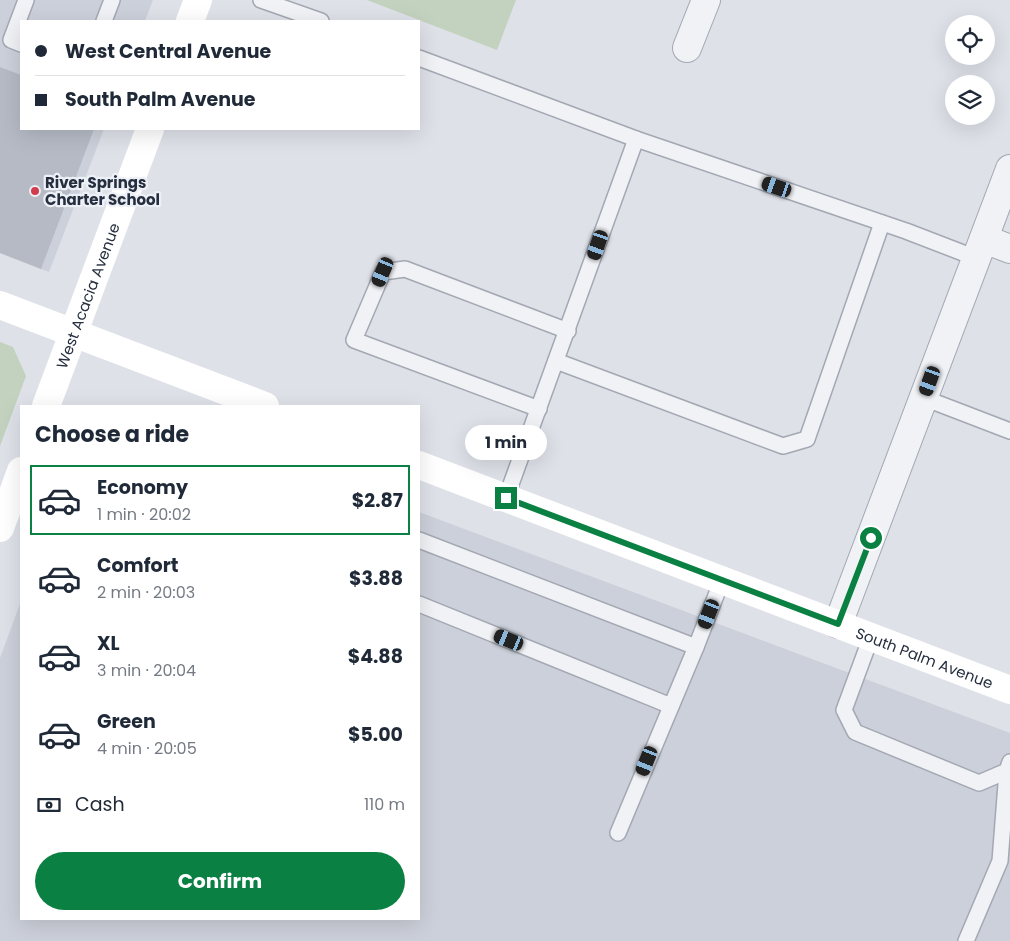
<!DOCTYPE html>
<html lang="en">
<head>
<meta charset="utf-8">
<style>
  body { margin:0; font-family:Poppins,sans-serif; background:#f2f2f3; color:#1f2937; height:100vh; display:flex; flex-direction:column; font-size:19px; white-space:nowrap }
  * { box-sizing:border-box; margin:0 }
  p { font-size:16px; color:#747a83 }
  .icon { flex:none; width:28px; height:28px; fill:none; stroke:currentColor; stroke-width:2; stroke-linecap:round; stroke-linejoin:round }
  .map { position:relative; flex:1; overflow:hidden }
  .details { position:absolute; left:20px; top:405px; width:400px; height:515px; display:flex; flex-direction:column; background:#fff; border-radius:0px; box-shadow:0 5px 20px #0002 }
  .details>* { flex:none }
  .guide { position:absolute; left:20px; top:20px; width:400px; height:110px; border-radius:0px; box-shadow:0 5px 20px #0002; display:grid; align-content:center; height:110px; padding:0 15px; background:#fff }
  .fabs { position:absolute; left:945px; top:15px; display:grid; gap:10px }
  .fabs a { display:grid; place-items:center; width:50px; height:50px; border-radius:50%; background:#fff; box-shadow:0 5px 20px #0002; font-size:25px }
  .end { position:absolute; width:22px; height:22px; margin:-11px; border:6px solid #0b8043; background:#fff; box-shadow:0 0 0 2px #fff }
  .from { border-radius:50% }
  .bubble { position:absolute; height:35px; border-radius:18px; background:#fff; box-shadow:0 5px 20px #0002; font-size:16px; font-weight:700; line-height:35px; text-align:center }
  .car { position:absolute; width:15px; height:30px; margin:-15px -8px; border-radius:6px; box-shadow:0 0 4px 1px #0007; background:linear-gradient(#222 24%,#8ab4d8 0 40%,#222 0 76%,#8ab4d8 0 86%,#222 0) }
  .guide b { display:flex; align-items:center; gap:18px; height:48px; font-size:19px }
  .guide b+b { border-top:1px solid #e0e1e3 }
  .guide i { width:12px; height:12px; background:#1f2937 }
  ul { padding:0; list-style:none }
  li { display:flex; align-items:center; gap:15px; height:70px; margin:0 10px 8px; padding:0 5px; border:2px solid transparent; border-radius:0px }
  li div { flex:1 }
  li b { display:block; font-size:19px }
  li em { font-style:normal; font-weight:700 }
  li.on { border-color:#0b8043 }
  li>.icon { width:45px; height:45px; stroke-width:1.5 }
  h2 { padding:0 15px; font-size:22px; line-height:60px }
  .pay { display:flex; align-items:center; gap:12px; height:55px; padding:0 15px; font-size:19px }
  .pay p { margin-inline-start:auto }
  .primary-button { display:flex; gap:10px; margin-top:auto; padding:10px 15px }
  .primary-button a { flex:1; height:58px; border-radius:30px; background:#0b8043; color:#fff; font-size:20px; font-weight:700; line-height:58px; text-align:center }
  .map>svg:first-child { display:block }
  .built { fill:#ccd0da }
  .green { fill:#c3d2be }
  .building { fill:#b5bac5 }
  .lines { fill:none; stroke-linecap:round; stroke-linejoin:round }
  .lane-casing { stroke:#a3a8b2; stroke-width:18 }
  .street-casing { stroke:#a3a8b2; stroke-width:30 }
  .lane { stroke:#f0f2f6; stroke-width:15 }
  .street { stroke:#f0f2f6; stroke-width:28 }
  .secondary { stroke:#fff; stroke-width:28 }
  .route { stroke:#0b8043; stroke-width:6 }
  .poi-dot { fill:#d33c4f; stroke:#edf0f6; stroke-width:2 }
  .labels { text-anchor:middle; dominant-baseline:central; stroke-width:4.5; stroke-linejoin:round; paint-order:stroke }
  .poi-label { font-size:15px; font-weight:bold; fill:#262f3f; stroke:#edf0f6; text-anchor:start }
  .street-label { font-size:15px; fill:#262f3f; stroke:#edf0f6 }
</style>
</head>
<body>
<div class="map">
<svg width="1010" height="941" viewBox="0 0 1010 941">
  <rect width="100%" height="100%" fill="#dee1e8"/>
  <!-- built -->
  <g class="built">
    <polygon points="0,0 153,0 145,21 21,21 21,129 104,129 49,272 0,253"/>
    <polygon points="419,512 1010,733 1010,941 0,941 0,658 21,601 21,919 419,919"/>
  </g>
  <!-- green -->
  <g class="green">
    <polygon points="367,0 516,0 497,50"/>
    <polygon points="0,342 13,347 26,376 0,446"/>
  </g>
  <!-- building -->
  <polygon class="building" points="0,67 21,75 21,129 94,129 41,269 0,253"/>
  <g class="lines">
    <!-- lane casing -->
    <g class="lane-casing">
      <g id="lane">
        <polyline points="261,0 321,21"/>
        <polyline points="104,21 112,0"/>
        <polyline points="21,44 11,40 26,0"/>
        <polyline points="419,58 636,139 906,231 976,258"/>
        <polyline points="556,361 783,446 807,439 882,223"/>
        <polyline points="924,398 1010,431"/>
        <polyline points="539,409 354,340 383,272 405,269 568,331"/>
        <polyline points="506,498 636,139"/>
        <polyline points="419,540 696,647"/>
        <polyline points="419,604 671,706"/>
        <polyline points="871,637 844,710 855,732 979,783 1007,771 1010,762"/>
        <polyline points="618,833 696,647 722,580"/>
        <polyline points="966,941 1000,861 1007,771"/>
      </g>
    </g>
    <!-- street casing -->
    <g class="street-casing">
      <g id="street">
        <polyline points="687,48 706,0"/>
        <polyline points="984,239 1010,249"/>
        <polyline points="838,624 1010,169"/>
      </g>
    </g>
    <!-- lane -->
    <use href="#lane" class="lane"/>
    <!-- street -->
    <use href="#street" class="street"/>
    <!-- secondary -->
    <g class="secondary">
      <polyline points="190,21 198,0"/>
      <polyline points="0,305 265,406"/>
      <path id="s1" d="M46,406L150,129"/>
      <path id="s2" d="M419,465L1010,690"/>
      <polyline points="0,528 21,471"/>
    </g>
  </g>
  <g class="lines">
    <!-- route -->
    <polyline class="route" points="506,498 838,624 871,538"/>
  </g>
  <!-- markers -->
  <circle class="poi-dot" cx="35" cy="191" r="5"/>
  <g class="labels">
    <!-- poi labels -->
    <g class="poi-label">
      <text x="45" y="182">River Springs<tspan x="45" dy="17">Charter School</tspan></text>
    </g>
    <!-- street labels -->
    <g class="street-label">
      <text stroke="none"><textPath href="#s1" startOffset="118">West Acacia Avenue</textPath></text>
      <text stroke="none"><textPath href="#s2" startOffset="541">South Palm Avenue</textPath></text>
    </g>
  </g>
</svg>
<div class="fabs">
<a><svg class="icon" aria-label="locate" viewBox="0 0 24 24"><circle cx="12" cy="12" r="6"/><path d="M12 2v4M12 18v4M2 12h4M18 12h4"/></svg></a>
<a><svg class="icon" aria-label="layers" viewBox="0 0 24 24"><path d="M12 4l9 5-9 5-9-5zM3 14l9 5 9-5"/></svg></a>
</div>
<i class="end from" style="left:871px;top:538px"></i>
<i class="end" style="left:506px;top:498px"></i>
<div class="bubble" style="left:465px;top:425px;width:82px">1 min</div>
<i class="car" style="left:777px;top:187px;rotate:289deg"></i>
<i class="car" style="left:598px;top:245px;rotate:199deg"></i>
<i class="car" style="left:383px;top:272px;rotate:203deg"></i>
<i class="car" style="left:930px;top:381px;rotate:200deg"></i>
<i class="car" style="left:709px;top:614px;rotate:201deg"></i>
<i class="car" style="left:509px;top:640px;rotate:292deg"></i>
<i class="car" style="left:647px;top:761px;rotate:202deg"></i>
<div class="guide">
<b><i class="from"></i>West Central Avenue</b>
<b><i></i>South Palm Avenue</b>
</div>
<section class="details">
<h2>Choose a ride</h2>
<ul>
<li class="on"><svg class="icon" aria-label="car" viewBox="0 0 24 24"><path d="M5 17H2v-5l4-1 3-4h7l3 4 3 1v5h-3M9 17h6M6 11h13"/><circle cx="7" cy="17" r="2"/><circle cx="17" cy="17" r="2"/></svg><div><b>Economy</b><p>1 min · 20:02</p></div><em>$2.87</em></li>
<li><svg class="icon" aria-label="car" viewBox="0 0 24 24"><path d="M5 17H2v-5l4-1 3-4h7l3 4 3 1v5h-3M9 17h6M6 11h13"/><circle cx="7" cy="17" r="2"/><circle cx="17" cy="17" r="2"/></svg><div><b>Comfort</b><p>2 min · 20:03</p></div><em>$3.88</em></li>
<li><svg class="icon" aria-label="car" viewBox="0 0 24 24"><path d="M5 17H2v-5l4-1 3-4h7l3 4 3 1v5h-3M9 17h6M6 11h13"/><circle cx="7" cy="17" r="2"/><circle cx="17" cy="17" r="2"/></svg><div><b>XL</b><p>3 min · 20:04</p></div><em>$4.88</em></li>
<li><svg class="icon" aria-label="car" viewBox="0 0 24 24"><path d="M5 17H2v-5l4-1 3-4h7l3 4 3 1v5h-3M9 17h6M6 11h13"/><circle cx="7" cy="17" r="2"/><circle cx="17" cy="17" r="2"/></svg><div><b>Green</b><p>4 min · 20:05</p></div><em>$5.00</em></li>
</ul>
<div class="pay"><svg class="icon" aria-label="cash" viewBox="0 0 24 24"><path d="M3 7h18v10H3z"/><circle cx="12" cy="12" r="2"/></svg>Cash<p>110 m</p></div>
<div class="primary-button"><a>Confirm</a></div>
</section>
</div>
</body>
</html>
